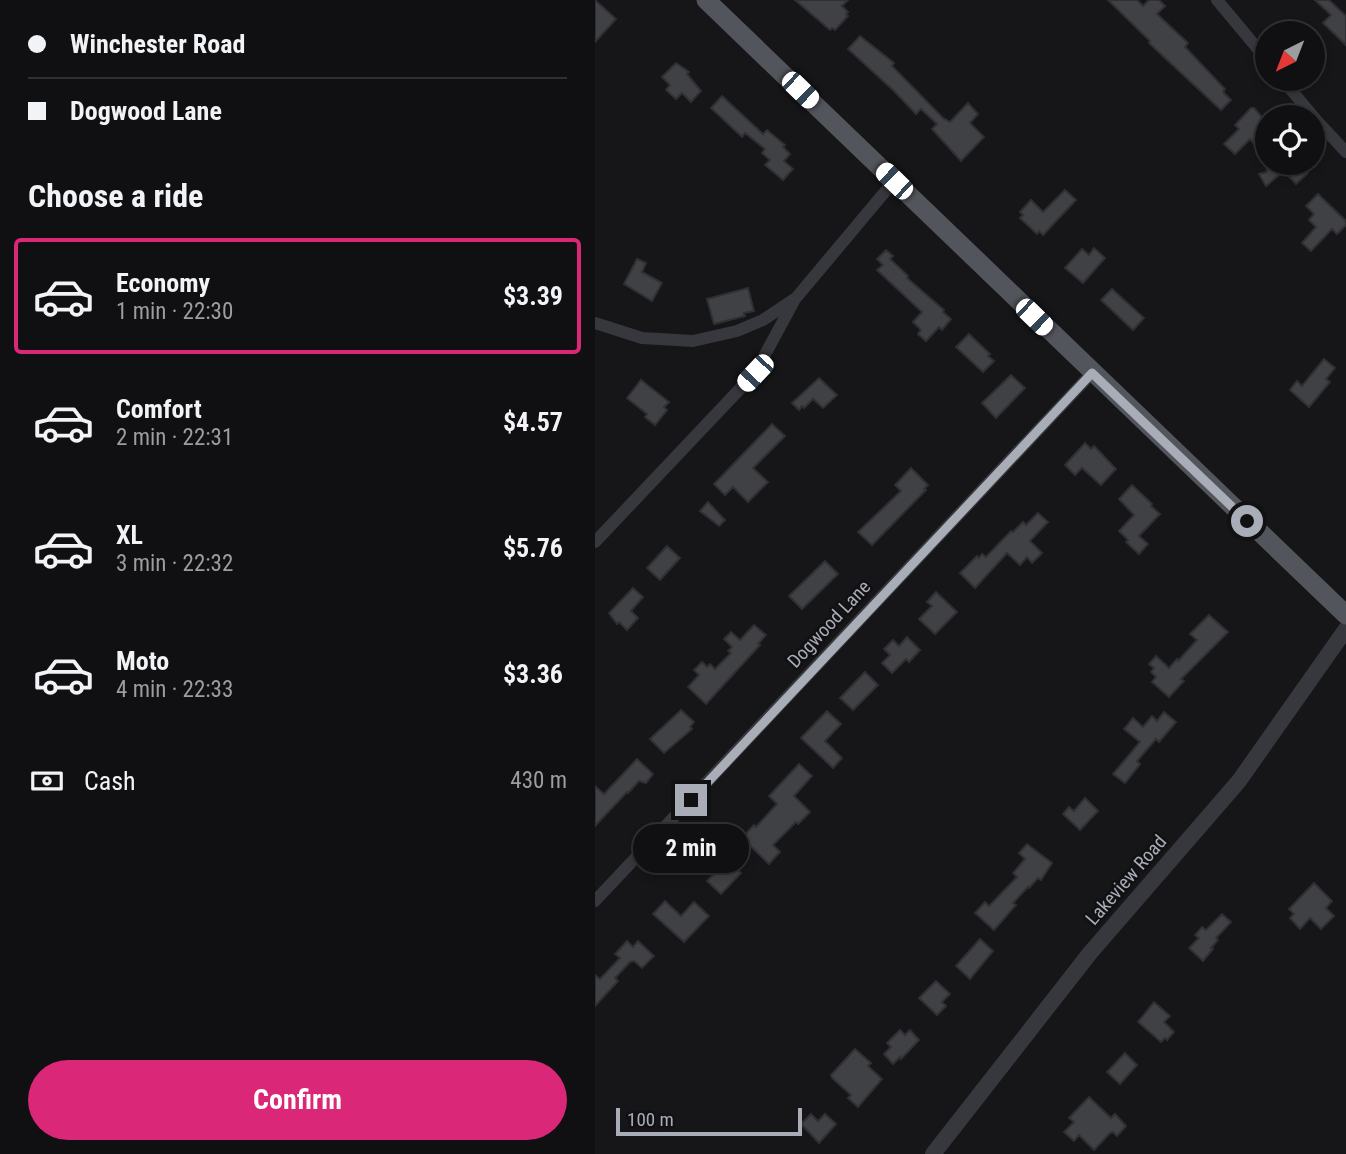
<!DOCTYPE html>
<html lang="en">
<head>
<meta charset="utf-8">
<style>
  body { margin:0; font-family:"Roboto Condensed",sans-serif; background:#19191b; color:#f1f3f6; height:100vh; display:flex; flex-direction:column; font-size:26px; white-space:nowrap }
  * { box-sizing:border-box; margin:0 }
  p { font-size:23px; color:#9c9d9f }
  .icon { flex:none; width:38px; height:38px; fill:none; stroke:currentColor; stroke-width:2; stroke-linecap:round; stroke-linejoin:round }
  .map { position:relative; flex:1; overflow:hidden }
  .sheet { display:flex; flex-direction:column; background:#101012; width:595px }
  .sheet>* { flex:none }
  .banner { display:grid; align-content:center; height:154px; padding:0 28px; background:#101012 }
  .needle { width:46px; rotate:222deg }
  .fabs { position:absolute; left:660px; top:21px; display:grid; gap:14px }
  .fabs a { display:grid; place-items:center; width:70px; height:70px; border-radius:50%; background:#101012; box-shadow:0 4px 10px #0003,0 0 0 2px #303032; font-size:35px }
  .scale { position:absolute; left:21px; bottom:18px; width:186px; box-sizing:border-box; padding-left:7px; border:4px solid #a8adb8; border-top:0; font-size:19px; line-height:24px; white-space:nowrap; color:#a8adb8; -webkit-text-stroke:5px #111113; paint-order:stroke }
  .end { position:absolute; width:32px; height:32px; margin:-16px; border:9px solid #a8adb8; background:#111; box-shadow:0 0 0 4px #111 }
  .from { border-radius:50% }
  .bubble { position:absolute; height:49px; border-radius:24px; background:#101012; box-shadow:0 4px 10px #0003,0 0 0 2px #303032; font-size:23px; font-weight:700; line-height:49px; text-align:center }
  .car { position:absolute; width:21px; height:42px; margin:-21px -10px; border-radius:9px; box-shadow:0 0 5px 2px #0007; background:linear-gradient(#fff 24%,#345 0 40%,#fff 0 76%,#345 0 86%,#fff 0) }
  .banner b { display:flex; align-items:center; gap:24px; height:66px; font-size:26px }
  .banner b+b { border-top:2px solid #303032 }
  .banner i { width:18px; height:18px; background:#f1f3f6 }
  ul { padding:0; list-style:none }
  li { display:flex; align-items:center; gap:21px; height:116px; margin:0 14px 10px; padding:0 14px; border:4px solid transparent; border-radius:7px }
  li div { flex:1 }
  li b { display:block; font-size:26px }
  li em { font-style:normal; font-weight:700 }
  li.selected { border-color:#db2777 }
  li>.icon { width:63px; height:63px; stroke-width:1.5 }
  h2 { padding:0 28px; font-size:32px; line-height:84px }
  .pay { display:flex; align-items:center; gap:18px; height:77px; padding:0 28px; font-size:26px }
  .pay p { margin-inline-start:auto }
  .action { display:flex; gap:14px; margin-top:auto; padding:14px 28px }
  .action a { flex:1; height:80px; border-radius:42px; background:#db2777; color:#fff; font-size:28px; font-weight:700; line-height:80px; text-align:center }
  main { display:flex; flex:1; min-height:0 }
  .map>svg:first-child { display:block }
  .building { fill:#404145; stroke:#303034; stroke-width:2 }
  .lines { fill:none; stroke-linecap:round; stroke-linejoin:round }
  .minor { stroke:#37383d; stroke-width:12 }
  .tertiary { stroke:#37383d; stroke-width:16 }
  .primary { stroke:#53555c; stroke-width:19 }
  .route { stroke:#a8adb8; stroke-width:9 }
  .labels { text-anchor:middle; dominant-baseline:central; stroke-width:5; stroke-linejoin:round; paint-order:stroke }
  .street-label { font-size:19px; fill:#a8adb8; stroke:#111113 }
</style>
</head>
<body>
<main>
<section class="sheet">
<div class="banner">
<b><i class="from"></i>Winchester Road</b>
<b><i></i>Dogwood Lane</b>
</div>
<h2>Choose a ride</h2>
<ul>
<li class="selected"><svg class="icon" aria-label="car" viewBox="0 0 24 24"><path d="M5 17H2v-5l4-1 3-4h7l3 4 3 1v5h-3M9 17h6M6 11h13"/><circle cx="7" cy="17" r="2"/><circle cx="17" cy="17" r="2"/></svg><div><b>Economy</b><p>1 min · 22:30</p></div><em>$3.39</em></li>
<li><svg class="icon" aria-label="car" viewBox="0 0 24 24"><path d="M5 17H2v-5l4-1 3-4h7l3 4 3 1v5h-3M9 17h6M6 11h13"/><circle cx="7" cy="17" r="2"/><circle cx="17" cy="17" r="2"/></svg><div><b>Comfort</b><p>2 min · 22:31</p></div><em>$4.57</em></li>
<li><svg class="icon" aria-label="car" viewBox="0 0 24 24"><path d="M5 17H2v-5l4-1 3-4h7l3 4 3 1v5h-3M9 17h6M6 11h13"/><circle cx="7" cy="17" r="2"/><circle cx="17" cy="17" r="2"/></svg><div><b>XL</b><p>3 min · 22:32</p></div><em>$5.76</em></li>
<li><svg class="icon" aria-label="car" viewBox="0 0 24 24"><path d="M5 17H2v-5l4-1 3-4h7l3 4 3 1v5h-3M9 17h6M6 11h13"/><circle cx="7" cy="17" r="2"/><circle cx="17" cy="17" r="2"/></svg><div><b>Moto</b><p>4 min · 22:33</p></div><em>$3.36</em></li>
</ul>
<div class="pay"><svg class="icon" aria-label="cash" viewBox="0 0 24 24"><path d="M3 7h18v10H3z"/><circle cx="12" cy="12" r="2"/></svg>Cash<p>430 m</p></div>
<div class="action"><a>Confirm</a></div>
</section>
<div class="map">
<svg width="751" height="1154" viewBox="0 0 751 1154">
  <rect width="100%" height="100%" fill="#161618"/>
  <!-- building -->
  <g class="building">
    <polygon points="0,0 21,19 0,42"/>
    <polygon points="200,0 253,0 247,6 253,12 251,14 253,16 240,30 237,28 235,30"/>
    <polygon points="513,0 542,0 548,6 554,0 564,0 570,6 562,14 593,43 590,47 630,89 628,92 636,100 626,110 554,43 555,41"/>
    <polygon points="720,0 734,0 751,16 751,45 728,23 736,15"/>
    <polygon points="265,36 299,63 297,66 348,118 355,122 373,103 383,114 375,123 389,137 366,161 337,129 342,124 326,109 321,114 298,90 253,49"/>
    <polygon points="81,63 94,72 92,74 106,91 96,102 87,93 81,99 71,90 75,85 67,77"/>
    <polygon points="127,96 168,134 172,130 190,145 188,147 195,154 189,161 198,169 188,180 170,165 175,160 167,153 170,149 150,133 147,137 116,108"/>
    <polygon points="656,108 659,108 672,123 672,137 662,147 655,139 640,154 629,144 644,129 640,125"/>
    <polygon points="671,163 704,163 713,173 701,184 689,171 671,186 664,174 672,172"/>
    <polygon points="470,190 481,200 448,235 444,231 442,234 425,218 428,215 425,212 436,200 448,212"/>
    <polygon points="723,194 751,221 751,225 742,234 737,229 716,251 707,243 721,227 714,220 719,214 711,206"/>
    <polygon points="499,248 510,258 488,283 470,268 487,249 494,255"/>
    <polygon points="291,250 298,256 295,259 313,276 312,278 349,310 348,312 356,319 347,330 344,327 331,341 323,334 326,330 318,322 327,312 282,270 288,265 282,259"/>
    <polygon points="42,259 51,263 47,272 67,283 57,301 29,284"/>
    <polygon points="153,288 159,311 149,313 150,316 119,324 112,299"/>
    <polygon points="517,289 549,318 538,330 506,300"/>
    <polygon points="374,334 395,354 393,356 399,361 388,372 361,347"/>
    <polygon points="729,359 740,368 731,379 735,382 714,407 695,390 702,381 707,386"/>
    <polygon points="416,375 430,388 401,418 387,403"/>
    <polygon points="224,378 242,395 228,408 218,399 209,408 207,406 204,410 197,403"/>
    <polygon points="46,380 74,402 69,407 72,410 60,425 50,417 52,414 32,398"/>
    <polygon points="177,424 190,436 158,468 173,482 153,502 138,487 130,495 119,484"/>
    <polygon points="490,443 496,449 499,446 521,469 506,485 487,468 480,475 470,465"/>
    <polygon points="316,468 333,485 329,489 331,490 277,545 263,532 306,491 300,485"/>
    <polygon points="537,485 557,504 556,506 565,514 544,536 553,544 544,554 531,542 533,540 524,531 539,515 524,499"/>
    <polygon points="113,502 130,520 124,526 105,511"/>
    <polygon points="443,513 453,522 435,541 447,553 437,563 432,557 425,565 412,553 380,588 365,573 382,556 384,558 387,554 391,557 416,531 418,532 428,522 431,525"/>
    <polygon points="72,546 85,558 65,580 52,568"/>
    <polygon points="230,561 243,574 207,609 194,596"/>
    <polygon points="38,588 48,597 36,611 43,618 32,630 24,622 22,624 14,613"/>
    <polygon points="341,592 362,612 340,634 324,619 337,606 332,602"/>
    <polygon points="614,615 633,632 586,679 589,681 574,697 557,682 561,677 556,672 559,668 554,664 561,656 574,668 582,659 583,661 602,640 595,634"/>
    <polygon points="159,625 171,635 163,644 165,645 111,704 93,687 104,675 99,670 107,662 112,667 115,664 120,669 136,653 133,651 137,647 129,639 136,632 145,640"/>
    <polygon points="312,637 325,650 314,662 311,659 297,673 287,663 295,655 289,649 298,640 304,646"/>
    <polygon points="270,672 283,685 258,710 245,698"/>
    <polygon points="86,710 99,722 95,727 97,729 69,753 55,739"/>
    <polygon points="232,711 246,724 230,741 247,758 238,768 206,738"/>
    <polygon points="569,712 581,722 564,742 561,739 542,761 545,764 530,783 518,774 545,742 529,729 538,718 548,727 557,716 562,721"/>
    <polygon points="42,759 58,774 51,783 44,781 33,793 32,792 0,826 0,786 9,794"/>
    <polygon points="204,764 217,776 199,796 215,812 203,824 201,822 178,845 185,852 174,864 147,838 159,825 161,827 182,804 174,796"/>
    <polygon points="490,798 503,811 485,830 468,814 474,807 479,811"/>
    <polygon points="432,844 457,863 446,880 443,878 434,888 433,887 418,903 421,905 399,930 380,913 390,902 394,906 422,877 418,873 430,859 424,853"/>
    <polygon points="133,860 146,873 126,894 112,881"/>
    <polygon points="719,883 737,901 731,908 739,916 726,929 715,918 705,929 695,918 699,914 694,909"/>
    <polygon points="70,901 86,916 99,902 114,916 89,942 58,914"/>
    <polygon points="627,914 636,922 621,938 623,940 616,948 618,949 608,961 594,948 604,938 600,935 607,927 611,930"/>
    <polygon points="385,939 398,951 375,979 361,966"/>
    <polygon points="32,941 38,947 43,941 59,956 47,968 39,961 35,962 20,978 23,981 0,1006 0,975 5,979 25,958 20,954"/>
    <polygon points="341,981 355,994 347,1002 351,1006 342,1015 324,998"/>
    <polygon points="559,1002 575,1016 569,1022 579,1032 572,1040 570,1038 566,1042 543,1022"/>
    <polygon points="305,1030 310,1035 315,1030 324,1040 306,1059 305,1057 298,1064 289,1054 296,1047 292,1043"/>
    <polygon points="260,1049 276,1063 273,1066 287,1079 263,1107 253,1098 256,1095 237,1078 236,1075"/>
    <polygon points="530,1053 542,1065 525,1084 512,1072"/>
    <polygon points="494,1097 516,1118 520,1114 531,1126 522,1136 518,1132 515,1133 499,1150 484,1135 479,1141 469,1132 479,1122 474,1118"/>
    <polygon points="216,1114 223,1121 230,1114 241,1124 224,1143 206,1124"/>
  </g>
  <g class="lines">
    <!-- minor -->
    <g class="minor">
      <polyline points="622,0 672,60"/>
      <polyline points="687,79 722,121 751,152"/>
      <polyline points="0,323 47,338 98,341 142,331 168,320 201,298 299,181"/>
      <polyline points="0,542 160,373 199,301"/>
      <polyline points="0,901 497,373"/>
    </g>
    <!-- tertiary -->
    <polyline class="tertiary" points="338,1154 495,953 644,781 751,629"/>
    <!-- primary -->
    <polyline class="primary" points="111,0 751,615"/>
  </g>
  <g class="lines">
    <!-- route -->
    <polyline class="route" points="96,800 497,373 652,521"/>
  </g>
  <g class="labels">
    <!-- street labels -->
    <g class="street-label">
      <text transform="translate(234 624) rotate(-47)">Dogwood Lane</text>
      <text transform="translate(531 880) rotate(-49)">Lakeview Road</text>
    </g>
  </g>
</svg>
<div class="fabs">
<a><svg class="needle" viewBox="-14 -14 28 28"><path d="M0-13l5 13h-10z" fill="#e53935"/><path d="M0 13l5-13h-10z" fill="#9c9d9f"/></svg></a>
<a><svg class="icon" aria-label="locate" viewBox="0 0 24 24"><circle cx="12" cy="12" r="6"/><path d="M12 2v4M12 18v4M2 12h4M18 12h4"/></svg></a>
</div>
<div class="scale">100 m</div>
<i class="end from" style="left:652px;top:521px"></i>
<i class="end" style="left:96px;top:800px"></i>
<div class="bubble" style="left:38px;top:824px;width:116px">2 min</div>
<i class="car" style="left:205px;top:90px;rotate:134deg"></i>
<i class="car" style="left:299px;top:181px;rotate:314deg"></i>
<i class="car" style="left:439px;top:317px;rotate:134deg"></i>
<i class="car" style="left:160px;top:373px;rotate:223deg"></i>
</div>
</main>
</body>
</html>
